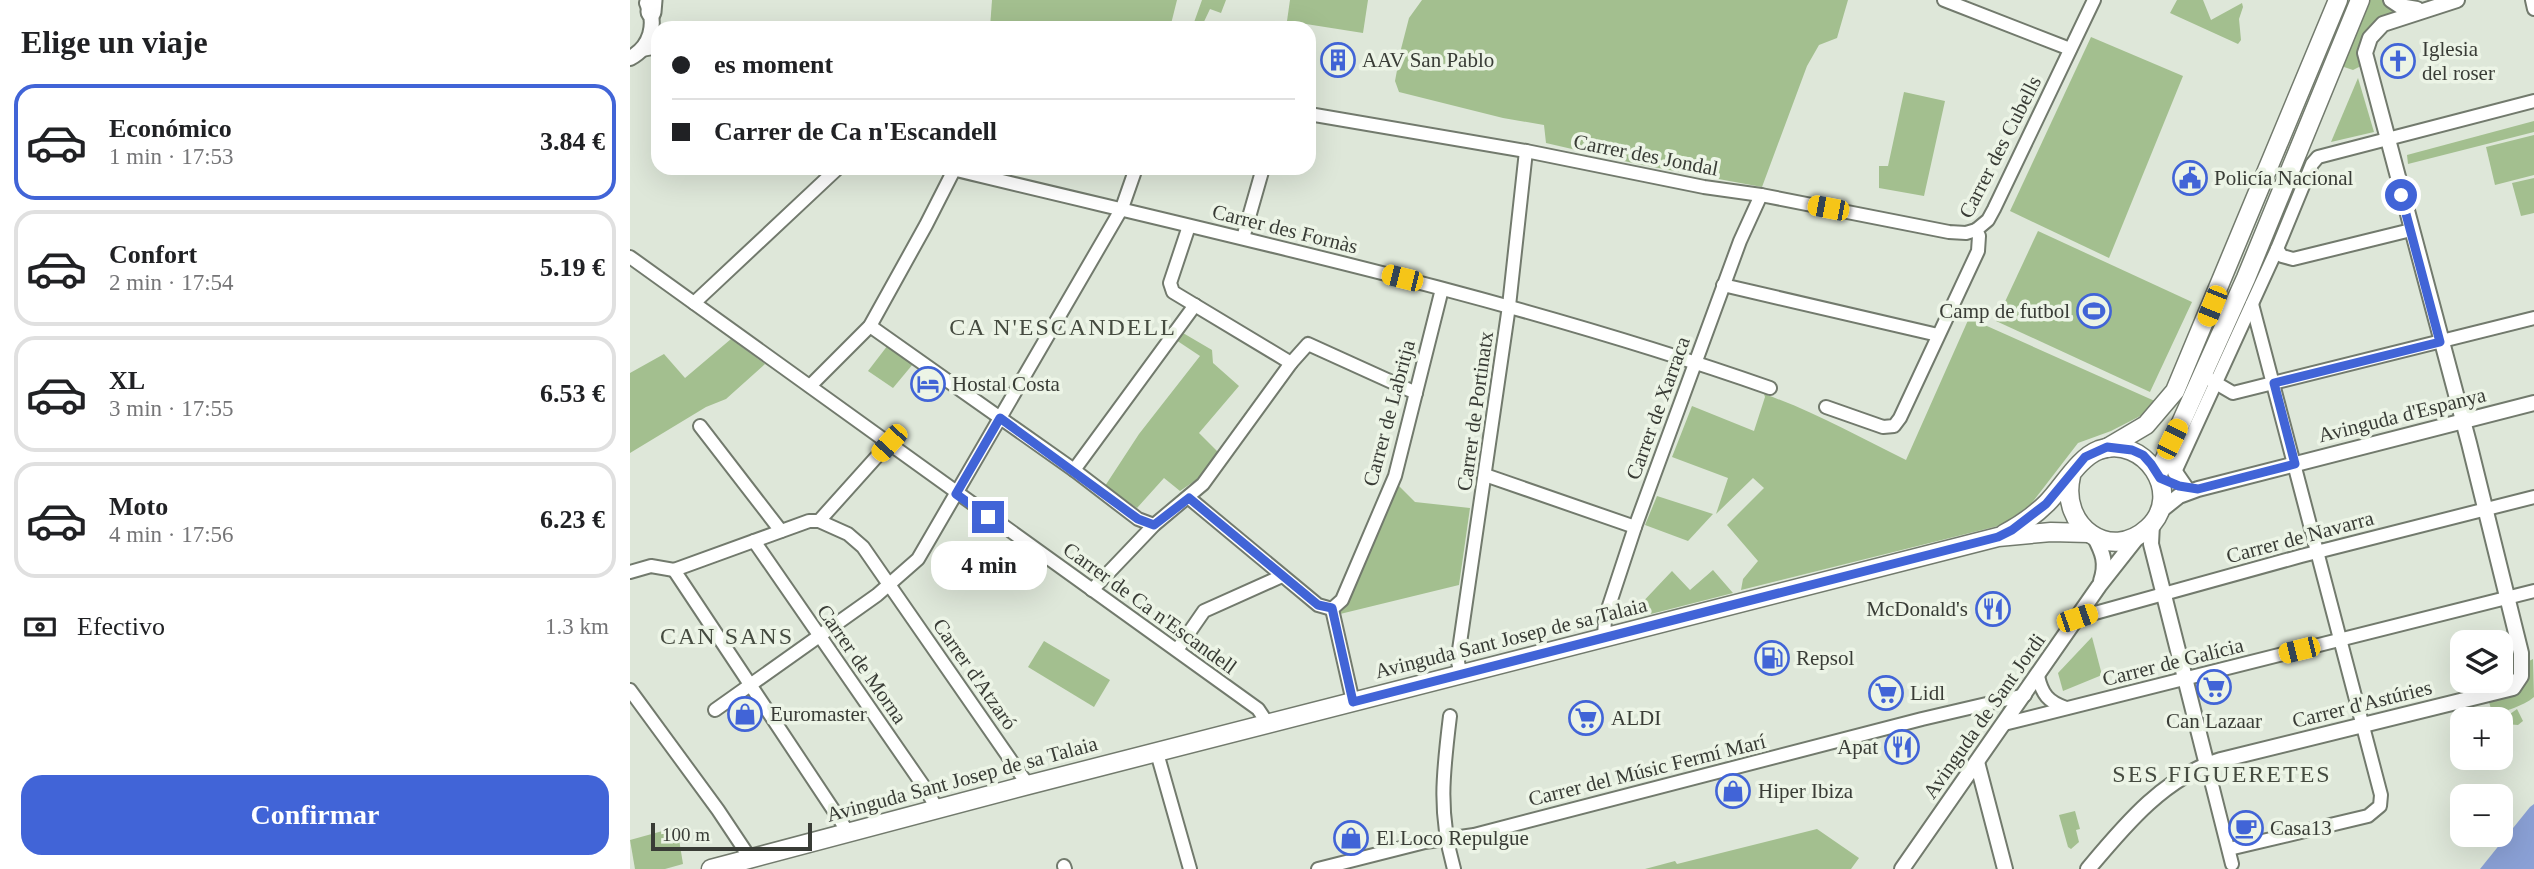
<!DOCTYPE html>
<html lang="es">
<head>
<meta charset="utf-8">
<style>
  body { margin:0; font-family:"Times New Roman",serif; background:#f6f6f6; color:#202124; height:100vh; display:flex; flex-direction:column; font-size:26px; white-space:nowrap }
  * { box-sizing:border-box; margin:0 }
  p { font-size:23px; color:#757577 }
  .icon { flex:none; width:38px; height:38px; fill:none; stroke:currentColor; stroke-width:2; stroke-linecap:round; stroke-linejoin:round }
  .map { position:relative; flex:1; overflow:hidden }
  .panel { display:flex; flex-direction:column; background:#fff; width:630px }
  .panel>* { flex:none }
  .hud { position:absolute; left:21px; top:21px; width:665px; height:154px; border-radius:21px; box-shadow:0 7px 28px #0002; display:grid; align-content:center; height:154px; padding:0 21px; background:#fff }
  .buttons { position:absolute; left:1820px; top:630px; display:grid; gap:14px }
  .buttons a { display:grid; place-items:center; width:63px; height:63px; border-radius:14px; background:#fff; box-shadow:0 7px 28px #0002; font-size:35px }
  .scale { position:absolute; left:21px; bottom:18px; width:161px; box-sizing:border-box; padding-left:7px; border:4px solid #393c36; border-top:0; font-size:19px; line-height:24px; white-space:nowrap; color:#393c36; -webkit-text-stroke:5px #ecf4e6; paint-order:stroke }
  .end { position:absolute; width:32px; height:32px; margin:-16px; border:9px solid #4164d7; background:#fff; box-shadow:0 0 0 4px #fff }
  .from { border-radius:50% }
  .bubble { position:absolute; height:49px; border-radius:21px; background:#fff; box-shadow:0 7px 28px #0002; font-size:23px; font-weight:700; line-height:49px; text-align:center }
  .car { position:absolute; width:21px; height:42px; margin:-21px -10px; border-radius:9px; box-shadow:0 0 5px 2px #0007; background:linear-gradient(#f5c518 24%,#345 0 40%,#f5c518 0 76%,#345 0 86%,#f5c518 0) }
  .hud b { display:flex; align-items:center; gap:24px; height:66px; font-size:26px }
  .hud b+b { border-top:2px solid #e0e0e0 }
  .hud i { width:18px; height:18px; background:#202124 }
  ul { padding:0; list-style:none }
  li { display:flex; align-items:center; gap:21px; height:116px; margin:0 14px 10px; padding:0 7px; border:4px solid #e0e0e0; border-radius:21px }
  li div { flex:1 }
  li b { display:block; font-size:26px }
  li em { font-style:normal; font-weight:700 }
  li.current { border-color:#4164d7 }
  li>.icon { width:63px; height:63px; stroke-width:1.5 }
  h2 { padding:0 21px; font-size:32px; line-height:84px }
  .pay { display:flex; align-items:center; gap:18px; height:77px; padding:0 21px; font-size:26px }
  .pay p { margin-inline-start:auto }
  .cta { display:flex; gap:14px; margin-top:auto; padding:14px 21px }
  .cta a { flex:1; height:80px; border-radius:21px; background:#4164d7; color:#fff; font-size:28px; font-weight:700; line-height:80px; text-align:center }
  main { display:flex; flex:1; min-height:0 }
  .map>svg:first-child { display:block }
  .green { fill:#a3bf8f }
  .water { fill:#8aa0d5 }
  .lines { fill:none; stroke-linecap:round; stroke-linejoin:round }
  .minor-casing { stroke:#727a6d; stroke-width:16 }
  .tertiary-casing { stroke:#727a6d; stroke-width:18 }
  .secondary-casing { stroke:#727a6d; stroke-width:21 }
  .trunk-casing { stroke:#727a6d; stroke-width:23 }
  .minor { stroke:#fff; stroke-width:12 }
  .tertiary { stroke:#fff; stroke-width:14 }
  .secondary { stroke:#fff; stroke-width:18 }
  .trunk { stroke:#fff; stroke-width:19 }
  .route { stroke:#4164d7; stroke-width:9 }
  .labels { text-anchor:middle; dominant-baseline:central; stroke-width:7; stroke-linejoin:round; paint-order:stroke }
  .poi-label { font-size:21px; fill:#393c36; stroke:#ecf4e6; text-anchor:start }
  .street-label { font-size:21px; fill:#393c36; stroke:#ecf4e6 }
  .quarter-label { font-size:24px; letter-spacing:2px; fill:#454b40; stroke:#ecf4e6 }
</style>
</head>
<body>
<main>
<section class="panel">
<h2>Elige un viaje</h2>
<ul>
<li class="current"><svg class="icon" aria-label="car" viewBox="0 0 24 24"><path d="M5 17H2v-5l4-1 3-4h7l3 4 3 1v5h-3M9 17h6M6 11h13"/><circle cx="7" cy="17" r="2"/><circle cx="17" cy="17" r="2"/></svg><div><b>Económico</b><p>1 min · 17:53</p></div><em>3.84 €</em></li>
<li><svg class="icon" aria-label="car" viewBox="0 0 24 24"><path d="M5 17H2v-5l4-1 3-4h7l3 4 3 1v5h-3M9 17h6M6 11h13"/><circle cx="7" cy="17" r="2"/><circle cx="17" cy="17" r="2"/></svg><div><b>Confort</b><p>2 min · 17:54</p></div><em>5.19 €</em></li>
<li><svg class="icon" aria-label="car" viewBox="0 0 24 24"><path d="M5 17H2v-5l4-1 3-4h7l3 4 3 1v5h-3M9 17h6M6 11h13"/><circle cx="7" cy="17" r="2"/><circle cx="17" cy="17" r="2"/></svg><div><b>XL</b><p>3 min · 17:55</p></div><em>6.53 €</em></li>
<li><svg class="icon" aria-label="car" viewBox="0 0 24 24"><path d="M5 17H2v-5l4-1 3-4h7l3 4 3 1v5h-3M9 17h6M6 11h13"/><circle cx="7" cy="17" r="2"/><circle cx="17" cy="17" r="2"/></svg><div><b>Moto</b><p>4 min · 17:56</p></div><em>6.23 €</em></li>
</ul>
<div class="pay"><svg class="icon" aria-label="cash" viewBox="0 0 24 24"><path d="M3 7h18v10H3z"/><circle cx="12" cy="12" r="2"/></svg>Efectivo<p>1.3 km</p></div>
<div class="cta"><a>Confirmar</a></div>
</section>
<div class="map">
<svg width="1904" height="869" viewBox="0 0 1904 869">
  <rect width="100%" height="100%" fill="#dee7d9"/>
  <!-- green -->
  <g class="green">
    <polygon points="362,0 547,0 540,28 360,28"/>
    <polygon points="572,0 596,0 591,13 580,9 571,28 562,28"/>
    <polygon points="660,0 738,0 733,33 657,21"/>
    <polygon points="792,0 1218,0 1207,38 1189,45 1177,66 1132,187 1007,164 916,143 914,125 873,118 769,92 765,81 771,49 779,18"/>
    <polygon points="1547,0 1573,0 1581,20 1612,3 1613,7 1609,19 1611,40 1608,44 1540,13"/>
    <polygon points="1737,0 1752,0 1761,8 1772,11 1729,55 1731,66 1723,70 1711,66"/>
    <polygon points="1461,37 1553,76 1479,258 1380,211"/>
    <polygon points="1728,78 1744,132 1701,142"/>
    <polygon points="1274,92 1315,101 1294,196 1249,188 1249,166 1258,166"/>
    <polygon points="1904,121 1904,132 1778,164 1777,155"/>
    <polygon points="1904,135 1904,175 1865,185 1856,147"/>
    <polygon points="1904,178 1904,213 1891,216 1882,183"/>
    <polygon points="1408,231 1562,302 1520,392 1366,321"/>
    <path d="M1339,318L1527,402L1516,413L1481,431L1448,443L1401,504L1372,525L1111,590L1113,579L1128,561L1097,525L1134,488L1123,478L1086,514L1098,478L1042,457L1062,406L1124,431L1135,397L1134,394C1183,411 1229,437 1276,460Z"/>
    <polygon points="553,333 582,350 583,363 609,386 569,433 589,453 572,476 550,491 534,478 507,508 475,486 509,434 570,356 546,340"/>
    <polygon points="101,339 135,364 96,399 76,407 0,453 0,373 34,354 55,378"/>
    <polygon points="258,345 283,364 263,388 238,371"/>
    <polygon points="767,484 785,502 840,508 829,585 710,614"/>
    <polygon points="1027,496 1083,514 1058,541 1015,525"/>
    <polygon points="1083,570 1103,593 1013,616 1007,608 1042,571 1060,590"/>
    <polygon points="1462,637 1472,675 1433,691 1428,673"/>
    <polygon points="414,641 480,680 464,707 398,667"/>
    <path d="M1903,659L1904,697C1891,708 1877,708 1864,718L1857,696L1883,689L1897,662Z"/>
    <polygon points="1887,709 1893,721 1888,725 1875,724 1873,719"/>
    <polygon points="1445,811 1450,829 1446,830 1449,842 1441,849 1438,847 1429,815"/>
    <polygon points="47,827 53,864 35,869 5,869 0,840"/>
    <polygon points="1187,829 1229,858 1221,869 1015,869 1045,861 1047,864"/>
  </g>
  <!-- water -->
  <polygon class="water" points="1904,804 1904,869 1850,869 1900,807"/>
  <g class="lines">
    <!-- minor casing -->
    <g class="minor-casing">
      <g id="minor">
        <polyline points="1314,0 1440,49"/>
        <polyline points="1902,0 1904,9"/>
        <polyline points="12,50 28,47"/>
        <polyline points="679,114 896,151 1074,187 1131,195 1319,232 1336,233 1346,230"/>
        <path d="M318,168C594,235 872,294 1140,388"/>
        <polyline points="559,226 540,283 543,292 661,363 678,344 786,393"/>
        <polyline points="613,238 633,168"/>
        <polyline points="1647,249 1652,256 1663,259 1781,230"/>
        <polyline points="0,257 628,709 638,724"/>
        <polyline points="1093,285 1308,335"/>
        <polyline points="64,303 208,168"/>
        <polyline points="240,326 444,470 508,519 524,525"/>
        <polyline points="1579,379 1603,393 1904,318"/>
        <polyline points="180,386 240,326 296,225 325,168"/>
        <polyline points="1196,407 1253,427 1264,426 1270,418 1348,251 1349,236 1346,230 1358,220 1364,209 1464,0"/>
        <polyline points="70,426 151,531"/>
        <polyline points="444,470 565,305"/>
        <polyline points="1545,472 1647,249 1682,164 1688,157 1904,101"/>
        <polyline points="855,475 1005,527"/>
        <polyline points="559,498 688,605 702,609"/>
        <polyline points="189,521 259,443"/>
        <polyline points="124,541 297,791 307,809"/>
        <polyline points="44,570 179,521 189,521 218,534 233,547 398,785"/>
        <polyline points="44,570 218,832"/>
        <polyline points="0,572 21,566 44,570"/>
        <polyline points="462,590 524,525 573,484 661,363"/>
        <polyline points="702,609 712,600 765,476 812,289"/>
        <polyline points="702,609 723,702"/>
        <polyline points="1447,618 1671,556 1904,497"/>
        <polyline points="974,638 975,618 1005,527 1110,241 1131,195"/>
        <polyline points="547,650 574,611 652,576"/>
        <polyline points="831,675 828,662 829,650 879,306 896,151"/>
        <path d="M1408,676C1412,694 1418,702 1436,708"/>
        <polyline points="0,690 88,810 120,858"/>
        <polyline points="85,710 247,595 288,559 492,208 506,168"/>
        <path d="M820,716C813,773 808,813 824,869"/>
        <polyline points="1374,724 1904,591"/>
        <polyline points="527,753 560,869"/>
        <polyline points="1577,765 1602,864"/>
        <polyline points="1599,849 1738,816 1750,806 1751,795 1622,304"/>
        <polyline points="434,866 435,869"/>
        <polyline points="688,869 795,842 844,835 1292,719 1395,695"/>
      </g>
    </g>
    <!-- tertiary casing -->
    <g class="tertiary-casing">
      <g id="tertiary">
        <polyline points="1761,0 1770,6 1787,9"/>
        <path d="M0,58C21,47 27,24 17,3"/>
        <polyline points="1542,444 1545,472 1556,488"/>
        <polyline points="1529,512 1549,496 1568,489 1904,403"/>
        <polyline points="1522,524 1521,544 1577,765"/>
        <path d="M1464,536C1473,553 1477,563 1471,581"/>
        <polyline points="1347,762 1375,869"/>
        <polyline points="1272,869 1469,586 1510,534"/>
        <path d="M1458,869C1494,826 1535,776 1591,760L1883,688L1891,676V653L1839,443L1735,53L1740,38L1753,24L1827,0"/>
      </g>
    </g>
    <!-- secondary casing -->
    <g class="secondary-casing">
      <g id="secondary">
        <polyline points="1477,448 1516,425 1545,391 1708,0"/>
        <polyline points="1528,474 1616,278 1730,0"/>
        <path d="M1374,534C1389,526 1405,515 1417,503C1433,487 1448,458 1469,450C1514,434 1555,494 1518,528C1480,563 1429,526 1441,476"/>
        <polyline points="81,869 398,785 1368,537 1421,532 1459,533"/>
      </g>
    </g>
    <!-- trunk casing -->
    <g class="trunk-casing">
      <polyline id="trunk" points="21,12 22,0"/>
    </g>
    <!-- minor -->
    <use href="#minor" class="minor"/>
    <!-- tertiary -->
    <use href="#tertiary" class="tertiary"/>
    <!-- secondary -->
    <use href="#secondary" class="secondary"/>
    <!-- trunk -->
    <use href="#trunk" class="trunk"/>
  </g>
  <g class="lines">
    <!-- route -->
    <polyline class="route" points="358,517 326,494 370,418 508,519 524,525 559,498 688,605 702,608 723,702 1368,537 1382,530 1416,504 1455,457 1477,447 1502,450 1513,455 1521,464 1530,478 1549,486 1568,489 1665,464 1644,383 1810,342 1771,195"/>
  </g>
  <!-- icons -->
  <defs>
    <g id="building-ring" transform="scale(1.75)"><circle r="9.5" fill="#ecf4e6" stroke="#4164d7" stroke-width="1.5"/><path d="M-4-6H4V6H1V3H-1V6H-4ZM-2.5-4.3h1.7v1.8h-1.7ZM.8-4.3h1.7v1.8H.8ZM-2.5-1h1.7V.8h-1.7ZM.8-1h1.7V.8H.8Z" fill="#4164d7"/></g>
    <g id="church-ring" transform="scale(1.75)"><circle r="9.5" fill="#ecf4e6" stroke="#4164d7" stroke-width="1.5"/><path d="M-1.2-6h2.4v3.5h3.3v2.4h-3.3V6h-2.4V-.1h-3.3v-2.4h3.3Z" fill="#4164d7"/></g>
    <g id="civic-ring" transform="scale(1.75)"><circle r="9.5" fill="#ecf4e6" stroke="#4164d7" stroke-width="1.5"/><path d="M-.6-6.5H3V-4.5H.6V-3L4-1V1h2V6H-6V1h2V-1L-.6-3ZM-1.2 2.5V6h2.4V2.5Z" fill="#4164d7"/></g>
    <g id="stadium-ring" transform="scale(1.75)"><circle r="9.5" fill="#ecf4e6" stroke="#4164d7" stroke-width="1.5"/><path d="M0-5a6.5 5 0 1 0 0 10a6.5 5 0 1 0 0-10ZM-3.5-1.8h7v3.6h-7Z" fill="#4164d7"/></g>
    <g id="hotel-ring" transform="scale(1.75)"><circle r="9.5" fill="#ecf4e6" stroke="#4164d7" stroke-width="1.5"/><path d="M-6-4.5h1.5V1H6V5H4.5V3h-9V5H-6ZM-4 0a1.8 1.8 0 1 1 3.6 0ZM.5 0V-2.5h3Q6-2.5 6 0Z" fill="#4164d7"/></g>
    <g id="restaurant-ring" transform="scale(1.75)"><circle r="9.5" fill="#ecf4e6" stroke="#4164d7" stroke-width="1.5"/><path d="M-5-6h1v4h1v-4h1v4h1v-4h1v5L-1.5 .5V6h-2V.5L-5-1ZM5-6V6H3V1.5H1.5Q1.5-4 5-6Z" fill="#4164d7"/></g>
    <g id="fuel-ring" transform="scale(1.75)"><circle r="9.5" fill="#ecf4e6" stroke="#4164d7" stroke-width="1.5"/><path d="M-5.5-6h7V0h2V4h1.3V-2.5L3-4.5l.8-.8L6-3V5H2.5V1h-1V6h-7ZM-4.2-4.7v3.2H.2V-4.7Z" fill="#4164d7"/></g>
    <g id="supermarket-ring" transform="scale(1.75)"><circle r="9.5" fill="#ecf4e6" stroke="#4164d7" stroke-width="1.5"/><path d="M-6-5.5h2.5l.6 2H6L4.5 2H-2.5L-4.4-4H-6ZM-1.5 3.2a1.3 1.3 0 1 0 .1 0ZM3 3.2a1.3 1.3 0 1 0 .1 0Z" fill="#4164d7"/></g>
    <g id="shop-ring" transform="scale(1.75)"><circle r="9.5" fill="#ecf4e6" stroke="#4164d7" stroke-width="1.5"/><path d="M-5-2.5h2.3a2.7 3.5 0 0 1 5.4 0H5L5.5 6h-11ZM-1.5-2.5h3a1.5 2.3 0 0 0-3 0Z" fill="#4164d7"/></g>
    <g id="cafe-ring" transform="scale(1.75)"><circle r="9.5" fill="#ecf4e6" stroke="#4164d7" stroke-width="1.5"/><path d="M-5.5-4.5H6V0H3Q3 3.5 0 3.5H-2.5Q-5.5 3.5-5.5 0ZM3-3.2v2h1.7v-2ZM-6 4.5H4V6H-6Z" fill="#4164d7"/></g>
  </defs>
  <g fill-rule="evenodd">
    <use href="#building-ring" x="708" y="60"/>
    <use href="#church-ring" x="1768" y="61"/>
    <use href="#civic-ring" x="1560" y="178"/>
    <use href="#stadium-ring" x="1464" y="311"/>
    <use href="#hotel-ring" x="298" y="384"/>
    <use href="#restaurant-ring" x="1363" y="609"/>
    <use href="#fuel-ring" x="1142" y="658"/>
    <use href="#supermarket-ring" x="1584" y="687"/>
    <use href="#supermarket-ring" x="1256" y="693"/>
    <use href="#shop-ring" x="115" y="714"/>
    <use href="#supermarket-ring" x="956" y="718"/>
    <use href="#restaurant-ring" x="1272" y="747"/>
    <use href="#shop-ring" x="1103" y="791"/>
    <use href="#cafe-ring" x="1616" y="828"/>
    <use href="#shop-ring" x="721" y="838"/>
  </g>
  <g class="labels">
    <!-- poi labels -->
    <g class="poi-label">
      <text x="1792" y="49">Iglesia<tspan x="1792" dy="24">del roser</tspan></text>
      <text x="732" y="60">AAV San Pablo</text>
      <text x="1584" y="178">Policía Nacional</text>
      <text x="1440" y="311" text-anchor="end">Camp de futbol</text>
      <text x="322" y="384">Hostal Costa</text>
      <text x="1338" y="609" text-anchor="end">McDonald's</text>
      <text x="1166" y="658">Repsol</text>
      <text x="1280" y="693">Lidl</text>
      <text x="140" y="714">Euromaster</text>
      <text x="981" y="718">ALDI</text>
      <text x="1584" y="721" text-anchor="middle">Can Lazaar</text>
      <text x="1248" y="747" text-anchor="end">Apat</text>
      <text x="1128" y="791">Hiper Ibiza</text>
      <text x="1640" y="828">Casa13</text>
      <text x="746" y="838">El Loco Repulgue</text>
    </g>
    <!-- street labels -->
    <g class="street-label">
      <text transform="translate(1370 147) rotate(-63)">Carrer des Cubells</text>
      <text transform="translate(1016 155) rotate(11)">Carrer des Jondal</text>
      <text transform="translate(655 229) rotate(14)">Carrer des Fornàs</text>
      <text transform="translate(1028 408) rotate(-70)">Carrer de Xarraca</text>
      <text transform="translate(845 411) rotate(-82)">Carrer de Portinatx</text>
      <text transform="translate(759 413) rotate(-75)">Carrer de Labritja</text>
      <text transform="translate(1772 415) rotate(-14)">Avinguda d'Espanya</text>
      <text transform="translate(1670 537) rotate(-15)">Carrer de Navarra</text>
      <text transform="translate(520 608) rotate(36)">Carrer de Ca n'Escandell</text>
      <text transform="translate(881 638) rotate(-14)">Avinguda Sant Josep de sa Talaia</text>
      <text transform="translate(1543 662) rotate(-14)">Carrer de Galícia</text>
      <text transform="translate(232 664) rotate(55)">Carrer de Morna</text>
      <text transform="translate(345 674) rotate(55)">Carrer d'Atzaró</text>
      <text transform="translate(1732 704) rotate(-14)">Carrer d'Astúries</text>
      <text transform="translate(1354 716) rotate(-55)">Avinguda de Sant Jordi</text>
      <text transform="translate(1017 770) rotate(-14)">Carrer del Músic Fermí Marí</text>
      <text transform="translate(332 779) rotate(-15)">Avinguda Sant Josep de sa Talaia</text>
    </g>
    <!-- quarter labels -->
    <g class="quarter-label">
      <text x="433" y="327">CA N'ESCANDELL</text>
      <text x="97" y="636">CAN SANS</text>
      <text x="1592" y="774">SES FIGUERETES</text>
    </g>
  </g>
</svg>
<div class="buttons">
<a><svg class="icon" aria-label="layers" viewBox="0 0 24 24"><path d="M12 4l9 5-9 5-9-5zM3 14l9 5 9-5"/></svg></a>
<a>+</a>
<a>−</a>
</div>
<div class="scale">100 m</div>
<i class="end from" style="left:1771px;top:195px"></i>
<i class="end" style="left:358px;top:517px"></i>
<div class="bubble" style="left:301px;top:541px;width:116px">4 min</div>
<i class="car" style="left:1198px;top:208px;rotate:281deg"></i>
<i class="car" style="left:772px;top:278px;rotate:284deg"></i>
<i class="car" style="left:1582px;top:306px;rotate:202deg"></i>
<i class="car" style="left:1542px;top:439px;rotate:26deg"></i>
<i class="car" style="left:259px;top:443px;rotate:222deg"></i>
<i class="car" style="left:1447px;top:618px;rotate:71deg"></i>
<i class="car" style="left:1669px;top:650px;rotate:256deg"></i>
<div class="hud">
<b><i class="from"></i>es moment</b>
<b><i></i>Carrer de Ca n'Escandell</b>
</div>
</div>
</main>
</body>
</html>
